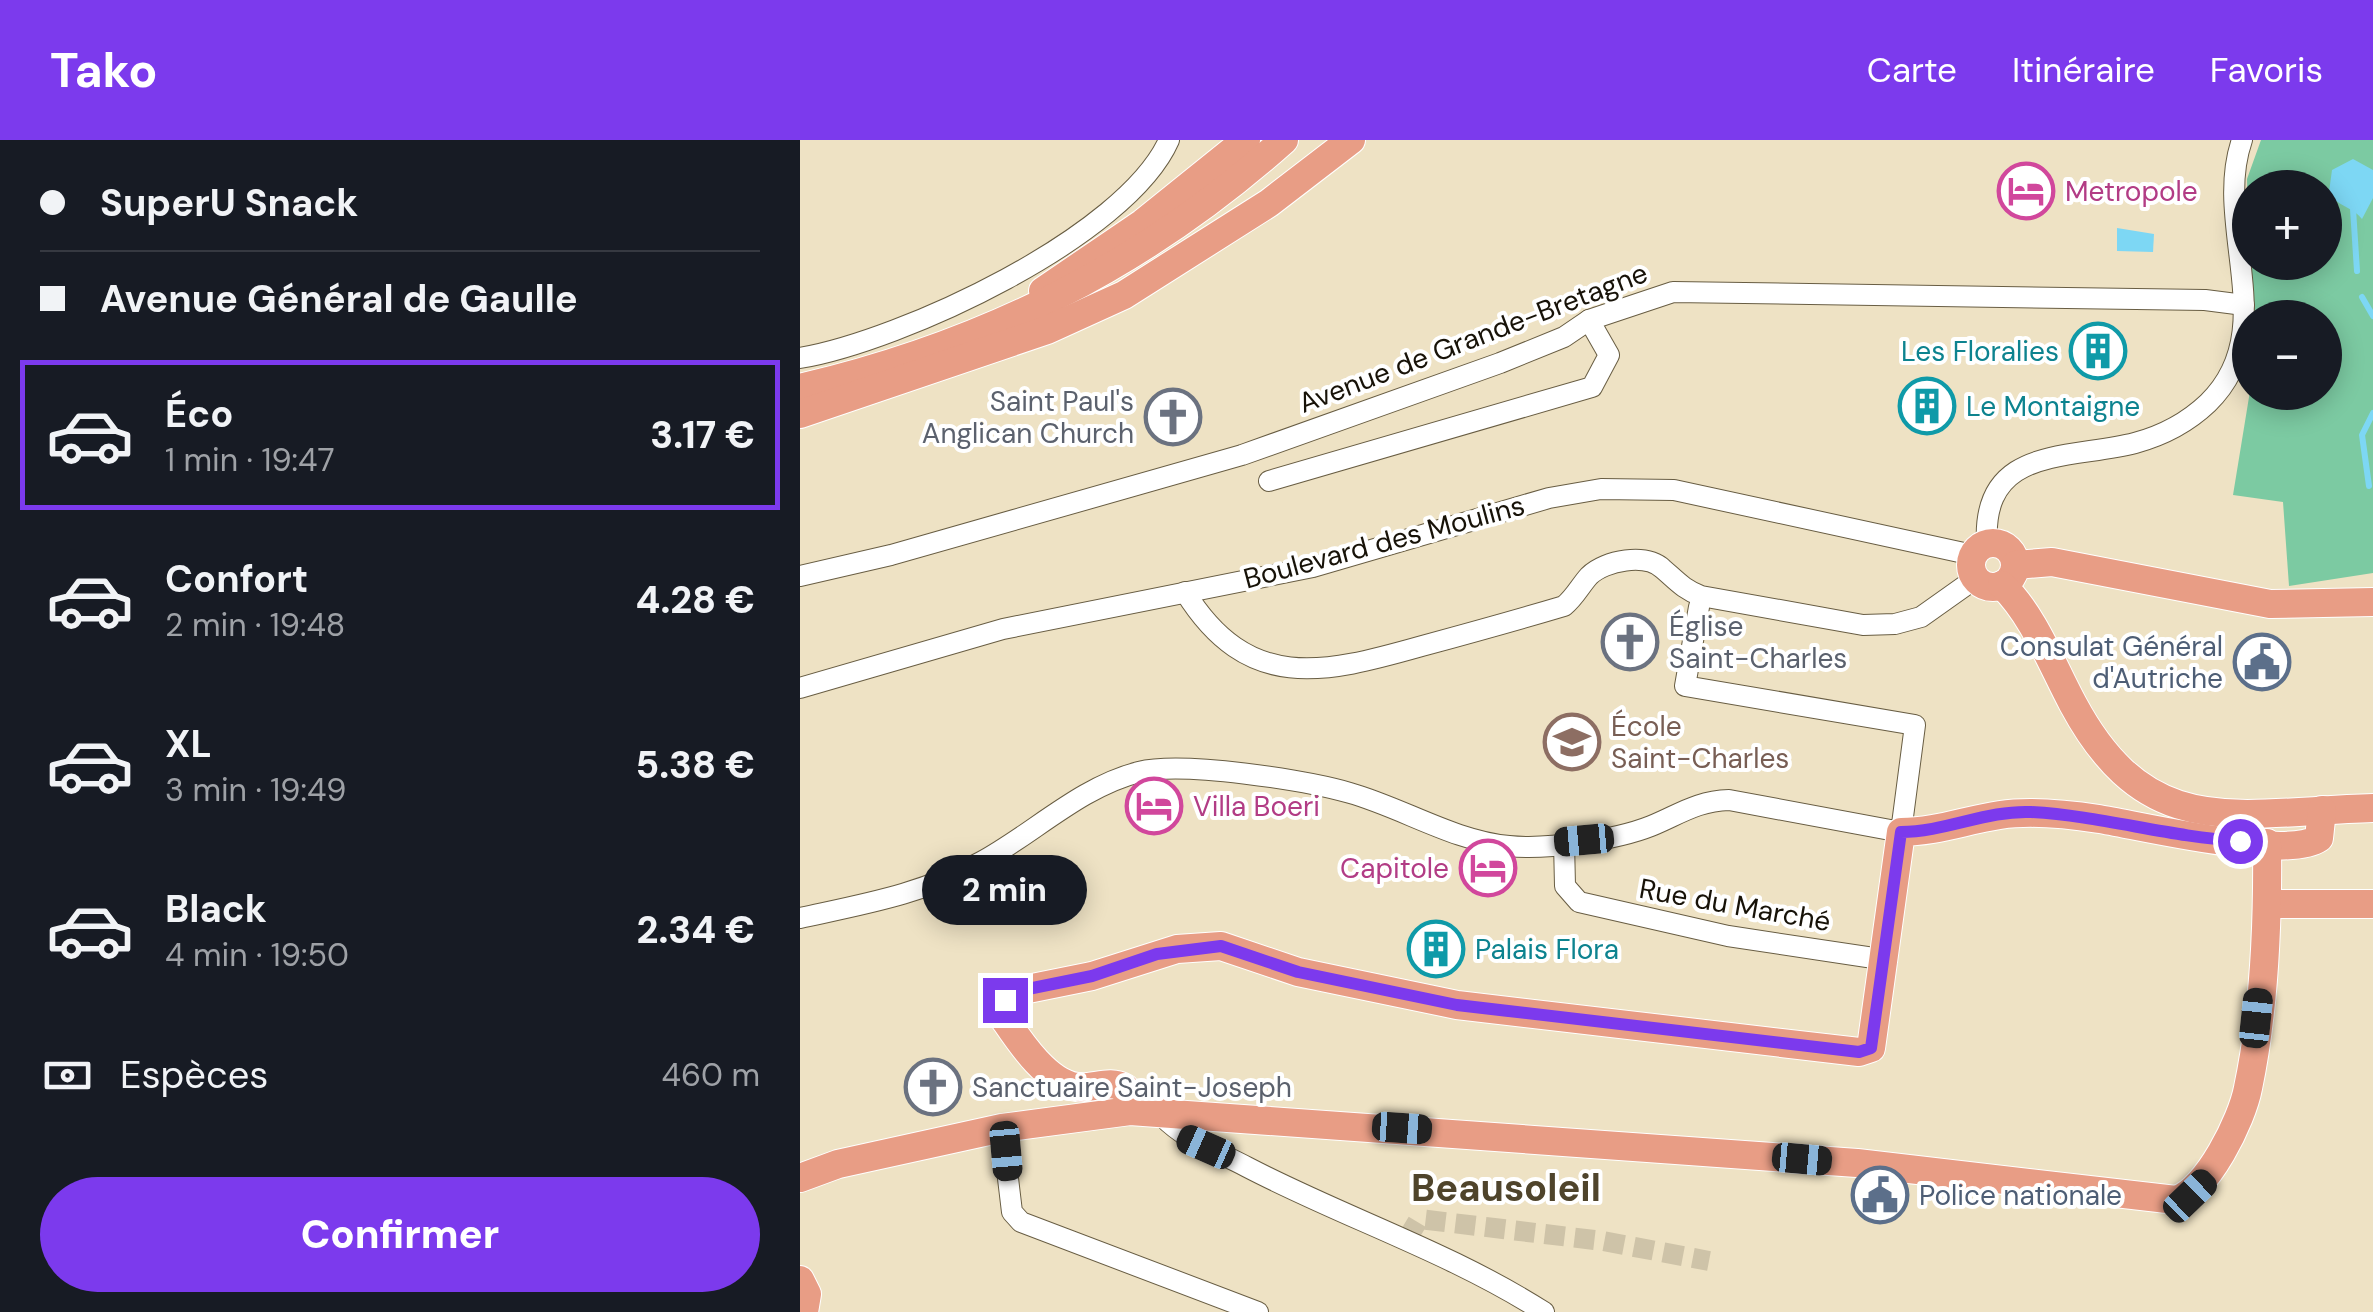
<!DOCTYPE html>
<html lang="fr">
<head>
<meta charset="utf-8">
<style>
  body { margin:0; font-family:"DM Sans",sans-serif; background:#242831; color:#f1f3f6; height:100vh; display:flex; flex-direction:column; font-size:38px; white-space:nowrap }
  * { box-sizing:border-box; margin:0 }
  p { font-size:32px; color:#9ea1a6 }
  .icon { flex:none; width:55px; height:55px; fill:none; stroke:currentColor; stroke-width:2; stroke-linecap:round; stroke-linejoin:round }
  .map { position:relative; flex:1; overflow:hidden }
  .sheet { display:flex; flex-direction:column; background:#171b24; width:800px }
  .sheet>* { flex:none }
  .guide { display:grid; align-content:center; height:220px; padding:0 40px; background:#171b24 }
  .buttons { position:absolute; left:1432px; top:30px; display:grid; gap:20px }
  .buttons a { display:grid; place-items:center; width:110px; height:110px; border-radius:50%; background:#171b24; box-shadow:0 5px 25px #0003; font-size:50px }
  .end { position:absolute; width:45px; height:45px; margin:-22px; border:12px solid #7c3aed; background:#fff; box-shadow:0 0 0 5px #fff }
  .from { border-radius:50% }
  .bubble { position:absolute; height:70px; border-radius:35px; background:#171b24; box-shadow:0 5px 25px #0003; font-size:32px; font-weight:800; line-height:70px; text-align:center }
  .car { position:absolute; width:30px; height:60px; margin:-30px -15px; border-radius:12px; box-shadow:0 0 8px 2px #0007; background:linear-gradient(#222 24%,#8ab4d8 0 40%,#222 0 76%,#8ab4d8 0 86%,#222 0) }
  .guide b { display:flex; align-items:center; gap:35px; height:95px; font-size:38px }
  .guide b+b { border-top:2px solid #363941 }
  .guide i { width:25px; height:25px; background:#f1f3f6 }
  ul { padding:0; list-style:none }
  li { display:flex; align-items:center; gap:30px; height:150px; margin:0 20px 15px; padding:0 20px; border:5px solid transparent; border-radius:0px }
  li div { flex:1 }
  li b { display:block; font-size:38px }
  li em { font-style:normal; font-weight:800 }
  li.active { border-color:#7c3aed }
  li>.icon { width:90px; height:90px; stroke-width:1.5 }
  .pay { display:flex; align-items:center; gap:25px; height:110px; padding:0 40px; font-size:38px }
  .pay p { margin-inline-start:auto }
  .primary-button { display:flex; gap:20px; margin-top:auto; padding:20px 40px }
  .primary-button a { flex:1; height:115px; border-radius:60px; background:#7c3aed; color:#fff; font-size:40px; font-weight:800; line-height:115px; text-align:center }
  header { display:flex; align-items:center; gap:60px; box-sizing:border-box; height:140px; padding:0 50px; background:#7c3aed; color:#fff }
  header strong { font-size:48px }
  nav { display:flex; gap:55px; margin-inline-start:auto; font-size:35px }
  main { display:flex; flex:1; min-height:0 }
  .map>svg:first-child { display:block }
  .green { fill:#7ccaa2; fill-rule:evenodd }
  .water { fill:#7dd7f4 }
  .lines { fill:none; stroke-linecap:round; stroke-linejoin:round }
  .stream { stroke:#7dd7f4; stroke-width:6 }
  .minor-tunnel { stroke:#cec3a8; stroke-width:20; stroke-dasharray:20 10; stroke-linecap:butt }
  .minor-casing { stroke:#685d43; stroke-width:22 }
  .major-casing { stroke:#fff; stroke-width:30 }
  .minor { stroke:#fff; stroke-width:20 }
  .major { stroke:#e89d85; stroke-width:28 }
  .route { stroke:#7c3aed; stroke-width:12 }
  .labels { text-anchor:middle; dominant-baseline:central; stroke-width:8; stroke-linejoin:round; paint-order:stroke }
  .hotel-label { font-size:28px; fill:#b23c85; stroke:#fff; text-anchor:start }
  .street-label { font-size:28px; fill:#171208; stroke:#fff }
  .culture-label { font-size:28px; fill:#0d838f; stroke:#fff; text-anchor:start }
  .worship-label { font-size:28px; fill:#5b616d; stroke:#fff; text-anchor:start }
  .service-label { font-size:28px; fill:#4e5e75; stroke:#fff; text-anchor:end }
  .education-label { font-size:28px; fill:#785e54; stroke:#fff; text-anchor:start }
  .district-label { font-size:38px; font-weight:bold; fill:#4f442b; stroke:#fff }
</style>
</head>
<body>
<header>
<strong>Tako</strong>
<nav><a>Carte</a><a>Itinéraire</a><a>Favoris</a></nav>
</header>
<main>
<section class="sheet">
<div class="guide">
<b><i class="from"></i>SuperU Snack</b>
<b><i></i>Avenue Général de Gaulle</b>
</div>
<ul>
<li class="active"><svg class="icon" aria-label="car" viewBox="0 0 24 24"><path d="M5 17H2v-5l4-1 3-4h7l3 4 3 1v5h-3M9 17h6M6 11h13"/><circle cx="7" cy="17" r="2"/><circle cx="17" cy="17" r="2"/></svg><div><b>Éco</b><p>1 min · 19:47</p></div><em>3.17 €</em></li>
<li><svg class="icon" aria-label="car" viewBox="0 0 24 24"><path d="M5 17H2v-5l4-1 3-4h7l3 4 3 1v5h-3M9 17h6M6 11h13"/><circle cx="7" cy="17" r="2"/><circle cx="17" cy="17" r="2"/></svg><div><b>Confort</b><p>2 min · 19:48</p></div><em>4.28 €</em></li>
<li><svg class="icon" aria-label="car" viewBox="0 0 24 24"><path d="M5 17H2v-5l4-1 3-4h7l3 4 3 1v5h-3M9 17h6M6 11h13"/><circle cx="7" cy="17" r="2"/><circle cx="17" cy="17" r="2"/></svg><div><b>XL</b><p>3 min · 19:49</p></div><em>5.38 €</em></li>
<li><svg class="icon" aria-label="car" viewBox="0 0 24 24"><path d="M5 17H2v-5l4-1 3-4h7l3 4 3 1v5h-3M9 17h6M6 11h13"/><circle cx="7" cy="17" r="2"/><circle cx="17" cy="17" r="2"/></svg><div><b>Black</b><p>4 min · 19:50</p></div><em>2.34 €</em></li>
</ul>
<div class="pay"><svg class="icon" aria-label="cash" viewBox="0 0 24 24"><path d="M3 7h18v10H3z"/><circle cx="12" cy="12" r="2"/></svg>Espèces<p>460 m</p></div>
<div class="primary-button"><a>Confirmer</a></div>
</section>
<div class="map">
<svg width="1573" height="1172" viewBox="0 0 1573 1172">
  <rect width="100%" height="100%" fill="#eee2c4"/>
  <!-- green -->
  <path class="green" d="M1573,0V433L1489,446L1483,362L1433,355L1450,251L1525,252V178L1451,177L1447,39L1461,0ZM1450,48H1525V122H1450Z"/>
  <!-- water -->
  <g class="water">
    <path d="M1553,19L1573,30V58L1562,79C1552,66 1537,67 1529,52L1532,30Z"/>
    <polygon points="1317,88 1354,94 1353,112 1317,111"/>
  </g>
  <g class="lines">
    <!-- stream -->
    <g class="stream">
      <polyline points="1553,69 1557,131"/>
      <polyline points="1562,157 1573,176"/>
      <polyline points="1569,346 1562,295 1573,273"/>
    </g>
    <!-- minor-tunnel -->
    <polyline class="minor-tunnel" points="607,1099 619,1079 803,1101 909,1121"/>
    <!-- minor casing -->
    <g class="minor-casing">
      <g id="minor">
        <path d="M0,218C101,201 326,97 369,0"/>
        <polyline points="469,341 792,247 809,215 789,180"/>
        <path d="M1187,404C1181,305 1269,320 1335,303C1361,296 1388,282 1408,263C1483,190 1412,86 1442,0"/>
        <polyline points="0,436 91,415 442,315 700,223 764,197 789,180 873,152 1405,160 1444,165"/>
        <path d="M385,452C448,553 523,534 622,506C670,493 717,480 764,466C775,457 780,446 789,436C805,420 846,413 863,429C877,441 883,449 901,456L1063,485L1095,484L1121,477L1176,438"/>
        <polyline points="0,548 203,489 513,427 749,358 801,349 874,350 1173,415"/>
        <polyline points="764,702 765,746 779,762 928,796 1087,820"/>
        <path d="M0,778C64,764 123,754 181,722C233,694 280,647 339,632C383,621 505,640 550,653C603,668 654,701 709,706C746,710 816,700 851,686C880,674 897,661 929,660L1101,692L1115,585L885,546L899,467"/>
        <path d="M362,976C386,1001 417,1011 447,1027C545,1078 650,1112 744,1172"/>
        <polyline points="202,988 212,1072 221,1082 458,1172"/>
      </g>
    </g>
    <!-- major casing -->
    <g class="major-casing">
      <g id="major">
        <polyline points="243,151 343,83 446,0"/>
        <path d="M0,248C184,205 343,126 484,0"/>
        <polyline points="0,274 247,190 324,155 469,63 551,0"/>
        <circle cx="1193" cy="425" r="22"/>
        <polyline points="1215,425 1252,422 1470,464 1573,462"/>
        <path d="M1202,445C1234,476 1252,525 1273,564C1348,704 1437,672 1573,668"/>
        <polyline points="1467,764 1573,764"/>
        <path d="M330,971L325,948C309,939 294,949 277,947C247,943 220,902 205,880L201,869L205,860L218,851L292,836L377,809L421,806L498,832L657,865L1059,912L1071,908L1101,692C1136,692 1166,680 1200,675C1232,670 1267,674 1299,679C1342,686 1486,721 1519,698L1522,670"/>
        <path d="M0,1038L38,1024L202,988L330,971L1057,1023L1376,1060C1407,1051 1442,980 1448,948C1464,872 1468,781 1467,703"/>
        <polyline points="0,1140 7,1154 4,1172"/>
      </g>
    </g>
    <!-- minor -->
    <use href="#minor" class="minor"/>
    <!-- major -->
    <use href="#major" class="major"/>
  </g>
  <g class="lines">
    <!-- route -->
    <path class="route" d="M205,860L218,851L292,836L357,814L421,806L498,832L657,865L1059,912L1071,908L1101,692C1145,692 1187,670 1231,672C1302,676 1369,697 1440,701"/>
  </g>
  <!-- icons -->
  <defs>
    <g id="hotel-ring" transform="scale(2.875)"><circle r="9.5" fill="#fff" stroke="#d1479c" stroke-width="1.5"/><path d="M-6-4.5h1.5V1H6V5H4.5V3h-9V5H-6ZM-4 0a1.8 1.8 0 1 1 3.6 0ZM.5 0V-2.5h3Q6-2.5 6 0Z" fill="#d1479c"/></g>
    <g id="building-ring" transform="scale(2.875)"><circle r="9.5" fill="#fff" stroke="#0f9aa8" stroke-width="1.5"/><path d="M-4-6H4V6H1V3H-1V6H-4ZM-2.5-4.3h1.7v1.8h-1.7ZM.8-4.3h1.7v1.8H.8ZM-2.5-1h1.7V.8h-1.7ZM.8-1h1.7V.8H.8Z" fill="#0f9aa8"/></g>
    <g id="church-ring" transform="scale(2.875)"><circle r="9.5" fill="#fff" stroke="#6b7280" stroke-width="1.5"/><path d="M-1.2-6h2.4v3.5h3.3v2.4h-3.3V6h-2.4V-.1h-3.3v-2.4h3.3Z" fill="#6b7280"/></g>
    <g id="civic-ring" transform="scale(2.875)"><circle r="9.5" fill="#fff" stroke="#5c6f8a" stroke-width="1.5"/><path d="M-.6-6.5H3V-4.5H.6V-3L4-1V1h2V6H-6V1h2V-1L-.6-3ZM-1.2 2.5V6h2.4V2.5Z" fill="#5c6f8a"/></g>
    <g id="school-ring" transform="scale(2.875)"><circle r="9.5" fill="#fff" stroke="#8d6e63" stroke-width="1.5"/><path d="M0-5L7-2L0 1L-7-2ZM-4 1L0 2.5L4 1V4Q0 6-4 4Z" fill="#8d6e63"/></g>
  </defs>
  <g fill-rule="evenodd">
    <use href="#hotel-ring" x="1226" y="51"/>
    <use href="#building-ring" x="1298" y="211"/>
    <use href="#building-ring" x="1127" y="266"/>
    <use href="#church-ring" x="373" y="277"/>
    <use href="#church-ring" x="830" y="502"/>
    <use href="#civic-ring" x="1462" y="522"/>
    <use href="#school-ring" x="772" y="602"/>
    <use href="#hotel-ring" x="354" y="666"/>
    <use href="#hotel-ring" x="688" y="728"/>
    <use href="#building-ring" x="636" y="809"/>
    <use href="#church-ring" x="133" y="947"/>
    <use href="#civic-ring" x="1080" y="1055"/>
  </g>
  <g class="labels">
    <!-- hotel labels -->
    <g class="hotel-label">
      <text x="1265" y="51">Metropole</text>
      <text x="393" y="666">Villa Boeri</text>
      <text x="649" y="728" text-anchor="end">Capitole</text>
    </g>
    <!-- street labels -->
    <g class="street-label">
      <text transform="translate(673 198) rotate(-21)">Avenue de Grande-Bretagne</text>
      <text transform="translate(584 402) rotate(-15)">Boulevard des Moulins</text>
      <text transform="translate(935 765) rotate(10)">Rue du Marché</text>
    </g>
    <!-- culture labels -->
    <g class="culture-label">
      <text x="1259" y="211" text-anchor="end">Les Floralies</text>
      <text x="1166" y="266">Le Montaigne</text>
      <text x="675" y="809">Palais Flora</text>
    </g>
    <!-- worship labels -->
    <g class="worship-label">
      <text x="334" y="261" text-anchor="end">Saint Paul's<tspan x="334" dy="32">Anglican Church</tspan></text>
      <text x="869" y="486">Église<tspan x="869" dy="32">Saint-Charles</tspan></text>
      <text x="172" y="947">Sanctuaire Saint-Joseph</text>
    </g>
    <!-- service labels -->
    <g class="service-label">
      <text x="1423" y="506">Consulat Général<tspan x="1423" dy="32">d'Autriche</tspan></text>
      <text x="1119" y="1055" text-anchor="start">Police nationale</text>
    </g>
    <!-- education labels -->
    <g class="education-label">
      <text x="811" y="586">École<tspan x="811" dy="32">Saint-Charles</tspan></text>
    </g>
    <!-- district labels -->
    <g class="district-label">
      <text x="706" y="1048">Beausoleil</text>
    </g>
  </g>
</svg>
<div class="buttons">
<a>+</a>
<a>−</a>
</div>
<i class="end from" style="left:1440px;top:701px"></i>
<i class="end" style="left:205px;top:860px"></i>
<div class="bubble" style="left:122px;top:715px;width:165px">2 min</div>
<i class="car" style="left:784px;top:700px;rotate:265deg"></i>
<i class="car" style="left:1456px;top:878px;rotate:6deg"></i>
<i class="car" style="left:602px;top:988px;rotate:94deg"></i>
<i class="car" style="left:406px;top:1007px;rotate:294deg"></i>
<i class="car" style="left:206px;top:1011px;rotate:175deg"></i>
<i class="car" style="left:1002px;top:1019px;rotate:95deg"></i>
<i class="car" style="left:1390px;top:1056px;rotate:46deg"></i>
</div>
</main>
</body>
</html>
